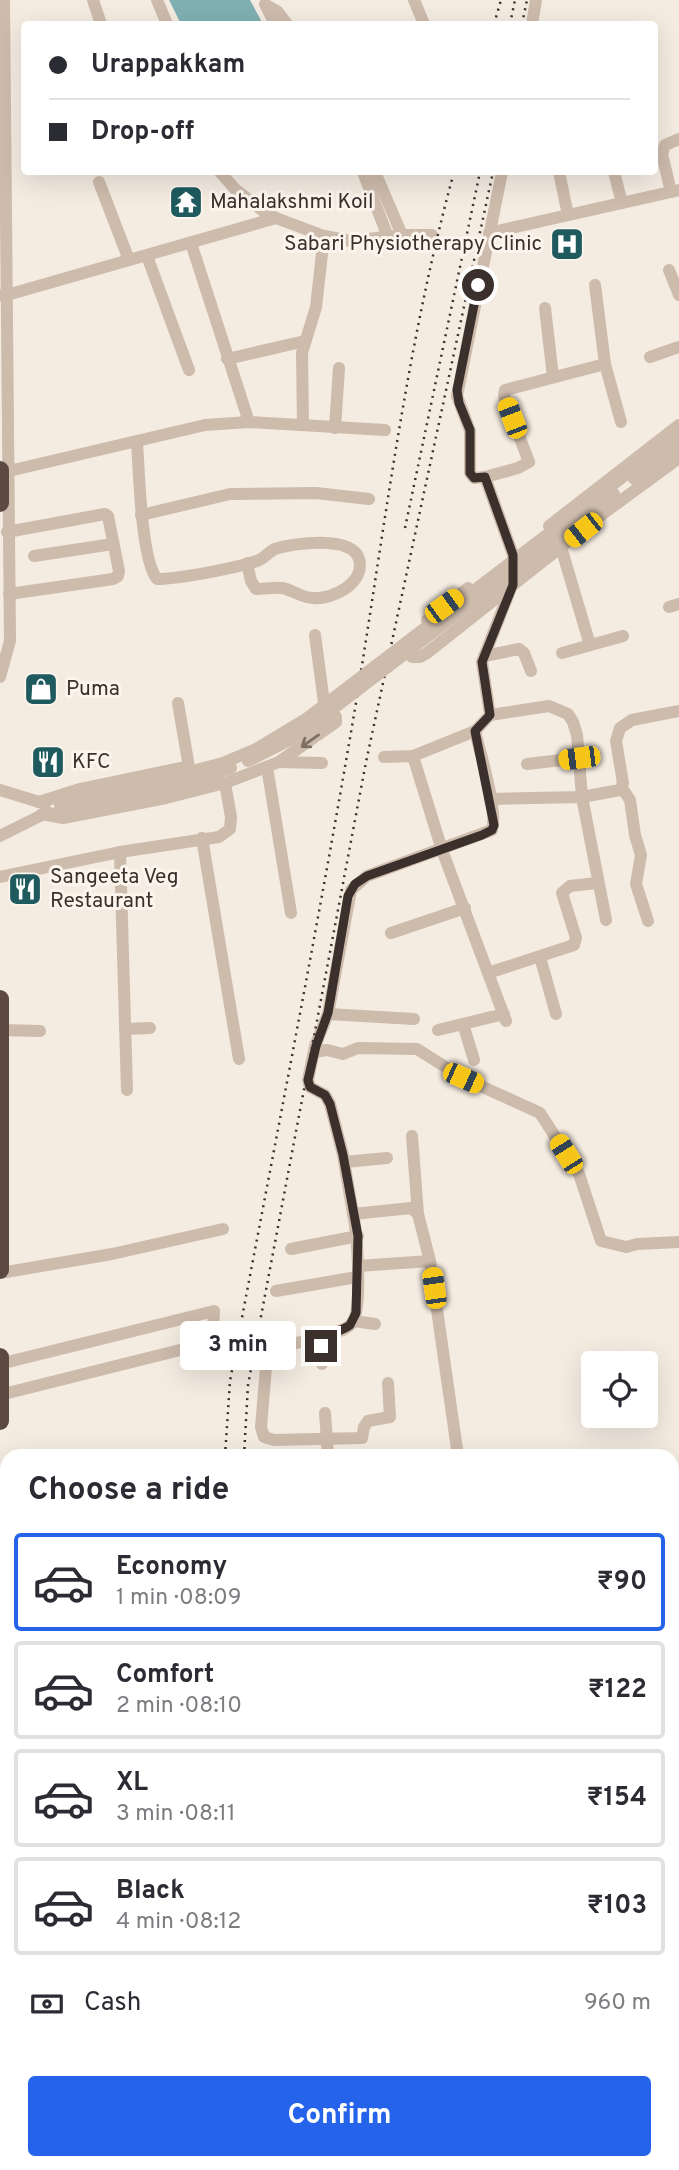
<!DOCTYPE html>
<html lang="en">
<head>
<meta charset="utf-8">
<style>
  body { margin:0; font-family:Overpass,sans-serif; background:#f7f7f7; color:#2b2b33; height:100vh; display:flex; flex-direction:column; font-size:26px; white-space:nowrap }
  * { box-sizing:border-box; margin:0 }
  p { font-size:23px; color:#7c7c81 }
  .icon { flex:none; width:38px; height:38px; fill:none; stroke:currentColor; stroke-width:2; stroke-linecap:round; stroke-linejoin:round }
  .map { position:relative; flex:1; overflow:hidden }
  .side { position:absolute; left:0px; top:1449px; width:679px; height:721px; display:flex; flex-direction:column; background:#fff; border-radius:21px 21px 0 0; box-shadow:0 7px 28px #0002 }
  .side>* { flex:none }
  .top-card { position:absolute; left:21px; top:21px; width:637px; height:154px; border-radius:7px; box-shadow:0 7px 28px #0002; display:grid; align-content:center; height:154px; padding:0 28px; background:#fff }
  .controls { position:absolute; left:581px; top:1351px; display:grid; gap:14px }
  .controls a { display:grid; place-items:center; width:77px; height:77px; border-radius:7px; background:#fff; box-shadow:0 7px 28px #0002; font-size:35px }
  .end { position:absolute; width:32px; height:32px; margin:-16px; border:9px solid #3b302b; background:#fff; box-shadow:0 0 0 4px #fff }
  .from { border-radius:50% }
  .bubble { position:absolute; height:49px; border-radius:7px; background:#fff; box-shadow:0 7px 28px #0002; font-size:23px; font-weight:700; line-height:49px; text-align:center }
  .car { position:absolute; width:21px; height:42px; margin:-21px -10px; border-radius:9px; box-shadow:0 0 5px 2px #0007; background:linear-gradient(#f5c518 24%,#345 0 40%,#f5c518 0 76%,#345 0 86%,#f5c518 0) }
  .top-card b { display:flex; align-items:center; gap:24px; height:66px; font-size:26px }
  .top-card b+b { border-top:2px solid #e1e1e2 }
  .top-card i { width:18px; height:18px; background:#2b2b33 }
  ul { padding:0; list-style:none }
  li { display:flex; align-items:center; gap:21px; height:98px; margin:0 14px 10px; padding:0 14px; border:4px solid #e1e1e2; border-radius:7px }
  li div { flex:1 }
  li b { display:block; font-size:26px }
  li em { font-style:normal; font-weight:700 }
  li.selected { border-color:#2563eb }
  li>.icon { width:63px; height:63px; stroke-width:1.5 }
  h2 { padding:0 28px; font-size:32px; line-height:84px }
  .pay { display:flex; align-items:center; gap:18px; height:77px; padding:0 28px; font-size:26px }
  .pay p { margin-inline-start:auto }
  .action { display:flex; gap:14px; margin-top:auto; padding:14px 28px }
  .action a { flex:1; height:80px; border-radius:7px; background:#2563eb; color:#fff; font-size:28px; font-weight:700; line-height:80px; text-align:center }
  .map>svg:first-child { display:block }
  .water { fill:#7fb0b2 }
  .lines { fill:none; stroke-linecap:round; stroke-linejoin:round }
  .minor { stroke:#cdbbac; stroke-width:12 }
  .highway { stroke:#5c4a42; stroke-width:18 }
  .rail { stroke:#3b302b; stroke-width:2.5; stroke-dasharray:2 5; stroke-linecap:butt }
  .minor-bridge { stroke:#cdbbac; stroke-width:12 }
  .oneway { stroke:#7d6f65 }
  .route { stroke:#3b302b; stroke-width:9 }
  .labels { text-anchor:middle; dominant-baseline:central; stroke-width:6; stroke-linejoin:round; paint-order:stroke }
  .poi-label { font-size:21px; fill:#3b302b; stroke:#fbf5ee; text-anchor:start }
</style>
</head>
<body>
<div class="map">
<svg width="679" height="2170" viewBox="0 0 679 2170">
  <rect width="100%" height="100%" fill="#f4ebe1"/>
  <!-- water -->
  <polygon class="water" points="169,0 250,0 263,24 181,24"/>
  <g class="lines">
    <!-- minor -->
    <g class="minor">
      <polyline points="93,0 101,24"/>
      <polyline points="157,0 167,24"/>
      <polyline points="414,0 424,24"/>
      <polyline points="265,4 275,24"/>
      <polyline points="266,5 278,12 287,24"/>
      <polyline points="532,24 536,0"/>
      <polyline points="220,172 235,189 262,210 276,218 324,236 351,241 402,235 432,235"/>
      <polyline points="363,172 388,237"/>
      <polyline points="375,172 402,235"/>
      <polyline points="502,172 457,396 470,431 470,473 474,478 485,477 513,555 513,570"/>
      <polyline points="559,172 568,215"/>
      <polyline points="614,172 622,203"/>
      <polyline points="99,182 129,260"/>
      <polyline points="671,192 662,154 665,145 679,139"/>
      <polyline points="489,233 679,190"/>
      <polyline points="191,243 249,422"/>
      <polyline points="147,256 189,370"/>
      <polyline points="669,270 679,295"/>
      <polyline points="595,285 605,364 621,422"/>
      <polyline points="0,295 7,295 276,218"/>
      <polyline points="545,308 553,377"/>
      <polyline points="650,357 679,347"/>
      <polyline points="227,359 305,341"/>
      <polyline points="303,424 302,353 316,307 324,236"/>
      <polyline points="335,428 339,368"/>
      <path d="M137,442C139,470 141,560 157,579C179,579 236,568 257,561C264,559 268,552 275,549C293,543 352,535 359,559C366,583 332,600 313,598C302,598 293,590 282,588C274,587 264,589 256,589L251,581L247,563"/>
      <polyline points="9,471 205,425 249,422 385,430"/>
      <polyline points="485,477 518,468 529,462 504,396 505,390 605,364"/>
      <polyline points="141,515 230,494 316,493 369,499"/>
      <polyline points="549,526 679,425"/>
      <polyline points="7,532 105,514 108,516 119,571 118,576 113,579 9,594"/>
      <polyline points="561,547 590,645"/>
      <polyline points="34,556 113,544"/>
      <polyline points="669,607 679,604"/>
      <polyline points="427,620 468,588"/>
      <polyline points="315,635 324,703"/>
      <polyline points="407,643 408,652 412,657 420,657 427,653 604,513 679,458"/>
      <polyline points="562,653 623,636"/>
      <polyline points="484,656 519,649 524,653 531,671"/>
      <polyline points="0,677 10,641 4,0"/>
      <polyline points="178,703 189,767"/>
      <polyline points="490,715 549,706 568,714 573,722 577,735 582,797 606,920"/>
      <polyline points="413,756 442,850 506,1021"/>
      <polyline points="384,757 413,756 475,731 490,715 482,662 511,588"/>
      <polyline points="279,762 322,763"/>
      <polyline points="527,764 579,758"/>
      <polyline points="267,767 291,913"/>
      <polyline points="622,788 630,800 635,835 641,855 636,884 648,921"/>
      <polyline points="0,790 39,802 47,801"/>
      <polyline points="490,799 582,797 620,790 623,783 616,741 620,728 632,720 679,711"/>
      <polyline points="39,802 80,789 185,767"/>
      <polyline points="42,814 63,818 166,798 225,783 279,762 336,722 336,717 324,703"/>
      <polyline points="0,836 48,812"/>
      <polyline points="202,838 239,1059"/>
      <polyline points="120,852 127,1090"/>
      <polyline points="0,877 120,852 219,837 230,829 231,817 225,783"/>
      <polyline points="391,933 465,908"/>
      <polyline points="540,957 556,1014"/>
      <polyline points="488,973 574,945 576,938 562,893 570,886 597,883"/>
      <polyline points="328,1014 414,1019"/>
      <polyline points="463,1024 474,1060"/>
      <polyline points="125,1029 150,1028"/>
      <polyline points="0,1030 40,1031"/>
      <polyline points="438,1030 504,1014"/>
      <polyline points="314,1052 327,1050 343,1054 358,1048 417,1049 463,1078 540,1113 579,1174 601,1241 626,1247 637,1244 679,1242"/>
      <polyline points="412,1136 418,1214"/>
      <polyline points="345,1162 387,1158"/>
      <polyline points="291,1249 358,1236"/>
      <polyline points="358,1266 430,1261"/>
      <polyline points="0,1273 112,1254 223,1229"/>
      <polyline points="276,1291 357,1277"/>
      <polyline points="354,1321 375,1324"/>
      <polyline points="323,1338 280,1346 274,1348 267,1355 261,1427 264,1437 274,1440 362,1438 364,1427 368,1421 390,1417 388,1383"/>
      <polyline points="0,1364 214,1311 212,1342 0,1395"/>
      <path d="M322,1364L321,1346L323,1338C332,1332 345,1332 352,1323C363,1310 357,1232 353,1214"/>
      <polyline points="325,1413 328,1456"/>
      <path d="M458,1456L430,1261L418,1214L411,1208L353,1214L343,1155L330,1104L325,1095L310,1087L308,1080L315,1046L328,1014L351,890L367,876L492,830C498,811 480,752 475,731"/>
      <polyline points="0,1527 7,1543"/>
      <polyline points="672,1620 679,1620"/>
      <polyline points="672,1686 672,1696"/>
      <polyline points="672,1749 674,1762"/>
      <polyline points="672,1800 679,1799"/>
      <polyline points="672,1840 679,1839"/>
      <polyline points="672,2091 673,2062 679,2063"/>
      <polyline points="474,2163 474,2170"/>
      <polyline points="219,2170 219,2163"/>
      <polyline points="614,2170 614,2163"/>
      <polyline points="667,2170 667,2163"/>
    </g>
    <!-- highway -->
    <g class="highway">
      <polyline points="0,470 0,503"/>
      <polyline points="0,999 0,1270"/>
      <polyline points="0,1357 0,1421"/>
      <polyline points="0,1693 5,1703 7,1887"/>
      <polyline points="13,2163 13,2170"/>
    </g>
    <!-- rail -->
    <g class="rail">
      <polyline points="494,24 501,0"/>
      <polyline points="510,24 515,0"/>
      <polyline points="522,24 527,0"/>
      <polyline points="405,528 480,172"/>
      <path d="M225,1456L230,1381C269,1174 310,968 346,761C381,564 401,365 454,172"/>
      <polyline points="244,1456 248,1385 366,762 493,172"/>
      <polyline points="181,2170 182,2163"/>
      <polyline points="197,2170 198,2163"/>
    </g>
    <!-- minor-bridge -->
    <g class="minor-bridge">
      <polyline points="634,479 679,445"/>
      <polyline points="248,761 288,741 325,715 614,494"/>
      <polyline points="58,801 162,779 223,763 256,749 306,719 679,434"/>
      <path d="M59,810C117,798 176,789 231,768"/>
    </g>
  </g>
  <!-- one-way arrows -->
  <defs><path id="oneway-shaft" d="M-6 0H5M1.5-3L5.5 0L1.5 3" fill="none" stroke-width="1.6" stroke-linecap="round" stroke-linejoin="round" transform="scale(1.75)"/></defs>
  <use class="oneway" href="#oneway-shaft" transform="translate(310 741) rotate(145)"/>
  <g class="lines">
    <!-- route -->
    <path class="route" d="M321,1346C323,1332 340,1333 350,1325L356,1313L358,1236L343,1155L330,1104L325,1095L310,1087L308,1080L316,1046L328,1013L348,896L355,884L367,876L482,835L492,830L494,825L475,731L490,715L482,662L513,585V555L485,477L474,478L470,473V430L459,403L457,390L478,285"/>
  </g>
  <!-- icons -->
  <defs>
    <g id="temple-square" transform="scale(1.75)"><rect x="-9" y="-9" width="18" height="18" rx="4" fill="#1f5a5e" stroke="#fbf5ee"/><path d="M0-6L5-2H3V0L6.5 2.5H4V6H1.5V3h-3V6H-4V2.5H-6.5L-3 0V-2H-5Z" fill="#fff"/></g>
    <g id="hospital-square" transform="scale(1.75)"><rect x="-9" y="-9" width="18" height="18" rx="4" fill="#1f5a5e" stroke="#fbf5ee"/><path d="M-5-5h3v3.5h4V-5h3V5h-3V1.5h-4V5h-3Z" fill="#fff"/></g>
    <g id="shop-square" transform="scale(1.75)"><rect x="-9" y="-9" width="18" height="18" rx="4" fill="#1f5a5e" stroke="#fbf5ee"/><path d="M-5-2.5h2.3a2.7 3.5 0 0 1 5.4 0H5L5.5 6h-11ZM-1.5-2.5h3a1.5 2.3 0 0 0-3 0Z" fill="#fff"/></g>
    <g id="restaurant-square" transform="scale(1.75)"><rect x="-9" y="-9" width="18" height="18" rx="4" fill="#1f5a5e" stroke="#fbf5ee"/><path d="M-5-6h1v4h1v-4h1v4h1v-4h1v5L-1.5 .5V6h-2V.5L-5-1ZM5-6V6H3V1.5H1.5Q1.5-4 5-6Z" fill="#fff"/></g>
  </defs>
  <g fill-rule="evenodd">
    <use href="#temple-square" x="186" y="202"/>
    <use href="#hospital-square" x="567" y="244"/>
    <use href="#shop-square" x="41" y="689"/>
    <use href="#restaurant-square" x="48" y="762"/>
    <use href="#restaurant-square" x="25" y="889"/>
  </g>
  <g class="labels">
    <!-- poi labels -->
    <g class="poi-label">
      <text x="210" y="202">Mahalakshmi Koil</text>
      <text x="542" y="244" text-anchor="end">Sabari Physiotherapy Clinic</text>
      <text x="66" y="689">Puma</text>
      <text x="72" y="762">KFC</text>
      <text x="50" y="877">Sangeeta Veg<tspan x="50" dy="24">Restaurant</tspan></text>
    </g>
  </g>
</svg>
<div class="controls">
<a><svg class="icon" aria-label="locate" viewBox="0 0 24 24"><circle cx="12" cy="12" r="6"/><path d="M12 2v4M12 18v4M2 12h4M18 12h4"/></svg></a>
</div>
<i class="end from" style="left:478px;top:285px"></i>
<i class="end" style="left:321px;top:1346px"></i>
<div class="bubble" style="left:180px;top:1321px;width:116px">3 min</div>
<i class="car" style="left:512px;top:418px;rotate:339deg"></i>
<i class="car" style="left:583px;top:530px;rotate:232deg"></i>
<i class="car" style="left:444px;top:606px;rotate:54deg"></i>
<i class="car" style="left:579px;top:758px;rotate:263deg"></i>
<i class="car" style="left:463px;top:1078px;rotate:114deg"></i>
<i class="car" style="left:566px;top:1154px;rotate:328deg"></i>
<i class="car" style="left:434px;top:1288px;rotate:352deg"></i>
<div class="top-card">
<b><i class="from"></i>Urappakkam</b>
<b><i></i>Drop-off</b>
</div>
<section class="side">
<h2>Choose a ride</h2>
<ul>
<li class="selected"><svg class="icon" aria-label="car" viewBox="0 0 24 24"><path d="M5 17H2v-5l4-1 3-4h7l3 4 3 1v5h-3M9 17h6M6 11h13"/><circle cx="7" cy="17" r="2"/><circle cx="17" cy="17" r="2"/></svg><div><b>Economy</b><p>1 min · 08:09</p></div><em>₹90</em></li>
<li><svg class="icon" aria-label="car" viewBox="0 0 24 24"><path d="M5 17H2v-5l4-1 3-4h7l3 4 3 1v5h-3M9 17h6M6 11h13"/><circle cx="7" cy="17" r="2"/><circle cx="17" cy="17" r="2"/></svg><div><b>Comfort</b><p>2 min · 08:10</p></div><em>₹122</em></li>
<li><svg class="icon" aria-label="car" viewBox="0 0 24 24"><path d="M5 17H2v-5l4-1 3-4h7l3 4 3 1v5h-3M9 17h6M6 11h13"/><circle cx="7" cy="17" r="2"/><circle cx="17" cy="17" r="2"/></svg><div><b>XL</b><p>3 min · 08:11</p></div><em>₹154</em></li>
<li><svg class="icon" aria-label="car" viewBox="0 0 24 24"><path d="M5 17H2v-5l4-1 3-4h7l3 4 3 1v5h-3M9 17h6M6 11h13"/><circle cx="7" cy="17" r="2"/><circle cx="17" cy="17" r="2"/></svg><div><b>Black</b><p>4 min · 08:12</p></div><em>₹103</em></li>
</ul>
<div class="pay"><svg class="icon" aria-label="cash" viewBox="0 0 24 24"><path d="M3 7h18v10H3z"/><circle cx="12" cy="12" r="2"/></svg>Cash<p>960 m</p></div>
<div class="action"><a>Confirm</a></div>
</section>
</div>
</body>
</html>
